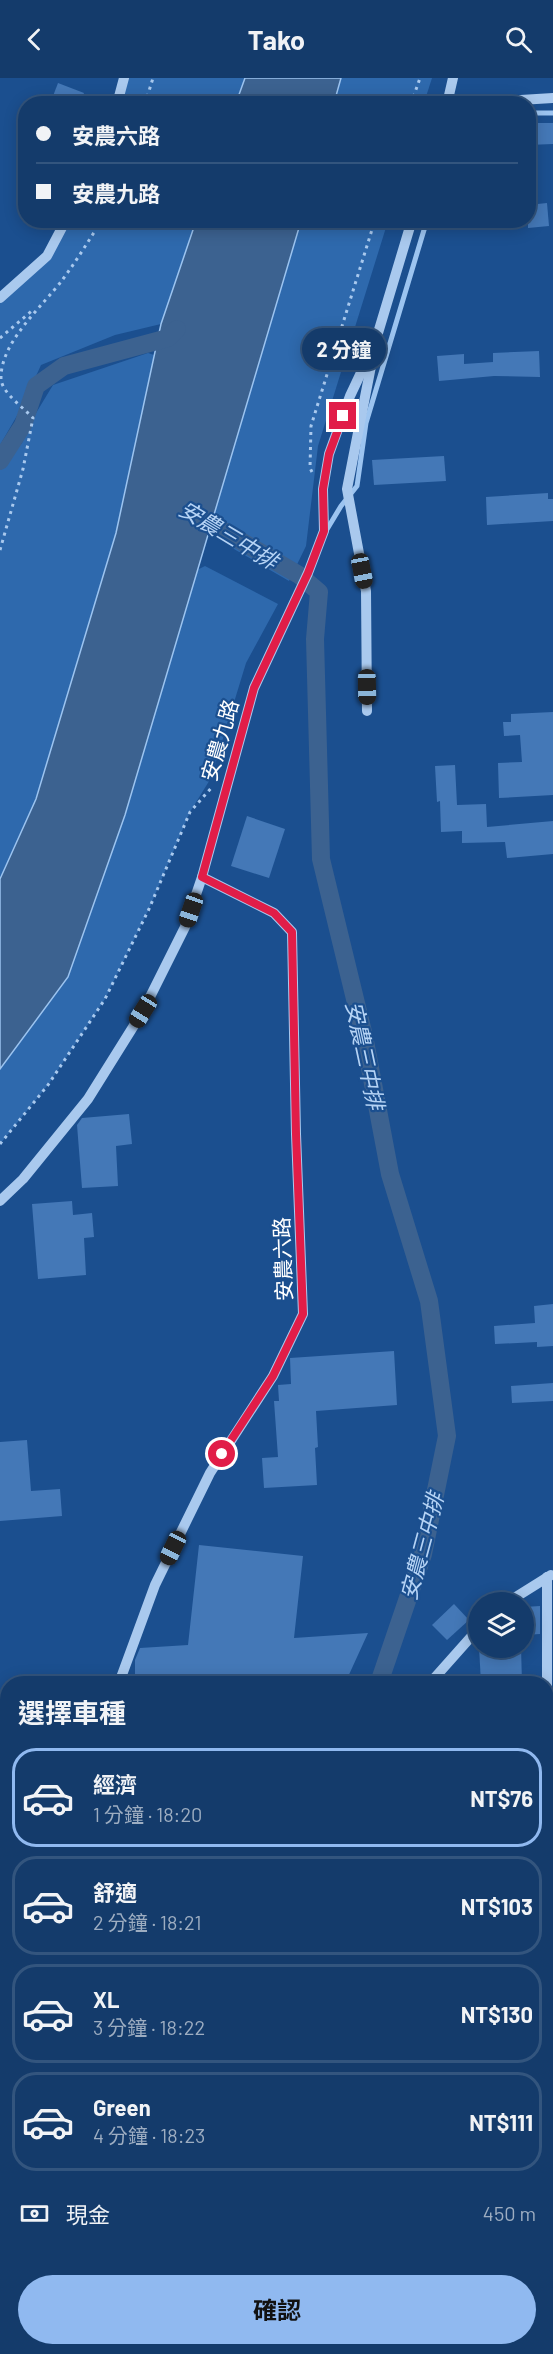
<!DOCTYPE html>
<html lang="zh-TW">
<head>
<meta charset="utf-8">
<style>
  body { margin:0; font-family:Barlow,"Noto Sans TC",sans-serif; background:#1d4271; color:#f1f3f6; height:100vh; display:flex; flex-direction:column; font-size:22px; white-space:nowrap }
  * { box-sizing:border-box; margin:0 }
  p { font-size:20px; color:#9dadc1 }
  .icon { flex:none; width:33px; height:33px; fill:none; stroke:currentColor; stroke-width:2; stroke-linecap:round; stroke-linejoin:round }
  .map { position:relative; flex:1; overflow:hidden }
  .details { position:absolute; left:0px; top:1598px; width:554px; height:680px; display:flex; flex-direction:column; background:#143b6b; border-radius:24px 24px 0 0; box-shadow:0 3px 15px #0003,0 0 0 2px #33557e }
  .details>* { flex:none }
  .hud { position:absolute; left:18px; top:18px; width:518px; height:132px; border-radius:24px; box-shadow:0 3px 15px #0003,0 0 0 2px #33557e; display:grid; align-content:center; height:132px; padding:0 18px; background:#143b6b }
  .fabs { position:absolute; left:468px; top:1514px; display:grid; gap:12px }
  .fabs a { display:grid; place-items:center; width:66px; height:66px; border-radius:50%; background:#143b6b; box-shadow:0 3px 15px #0003,0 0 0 2px #33557e; font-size:30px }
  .end { position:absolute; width:27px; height:27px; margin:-14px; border:8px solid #e11d48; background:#fff; box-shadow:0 0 0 3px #fff }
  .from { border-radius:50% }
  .bubble { position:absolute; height:42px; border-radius:21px; background:#143b6b; box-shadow:0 3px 15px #0003,0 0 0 2px #33557e; font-size:20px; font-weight:700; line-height:42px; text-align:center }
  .car { position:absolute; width:18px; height:36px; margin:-18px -9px; border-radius:8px; box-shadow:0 0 4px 2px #0007; background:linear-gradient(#222 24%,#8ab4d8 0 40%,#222 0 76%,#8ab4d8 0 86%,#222 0) }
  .hud b { display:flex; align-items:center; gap:21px; height:57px; font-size:22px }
  .hud b+b { border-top:2px solid #33557e }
  .hud i { width:15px; height:15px; background:#f1f3f6 }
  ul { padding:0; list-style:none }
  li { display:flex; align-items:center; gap:18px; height:99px; margin:0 12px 9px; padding:0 6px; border:3px solid #33557e; border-radius:24px }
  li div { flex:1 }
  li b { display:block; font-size:22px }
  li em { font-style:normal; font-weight:700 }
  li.current { border-color:#90b9f0 }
  li>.icon { width:54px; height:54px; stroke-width:1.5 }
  h2 { padding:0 18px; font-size:27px; line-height:72px }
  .pay { display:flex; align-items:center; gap:15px; height:66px; padding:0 18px; font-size:22px }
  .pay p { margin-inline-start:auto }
  .action { display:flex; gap:12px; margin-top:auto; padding:12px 18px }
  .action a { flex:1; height:69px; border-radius:36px; background:#90b9f0; color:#111; font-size:24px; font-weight:700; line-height:69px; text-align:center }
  header { display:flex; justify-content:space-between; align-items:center; height:78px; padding:0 18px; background:#143b6b; font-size:27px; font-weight:700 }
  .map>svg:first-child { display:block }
  .green { fill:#2e69ad }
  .water { fill:#3c6290; stroke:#9cc4f0; stroke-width:1.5 }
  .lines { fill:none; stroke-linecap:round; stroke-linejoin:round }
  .stream { stroke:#9cc4f0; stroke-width:5 }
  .canal { stroke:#3c6290; stroke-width:18 }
  .building { fill:#4478b7 }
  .path { stroke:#a9c9ee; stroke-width:3; stroke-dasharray:3 4.5; stroke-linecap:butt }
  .minor { stroke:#a9c9ee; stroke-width:10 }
  .route { stroke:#e11d48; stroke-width:8 }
  .labels { text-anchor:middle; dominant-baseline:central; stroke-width:4.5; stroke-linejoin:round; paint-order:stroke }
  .street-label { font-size:21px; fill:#fff; stroke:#1b4f8f }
  .water-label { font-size:22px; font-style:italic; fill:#b5d3f5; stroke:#1b4f8f }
</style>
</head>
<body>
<header><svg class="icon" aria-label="back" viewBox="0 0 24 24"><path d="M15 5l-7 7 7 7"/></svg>Tako<svg class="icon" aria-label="search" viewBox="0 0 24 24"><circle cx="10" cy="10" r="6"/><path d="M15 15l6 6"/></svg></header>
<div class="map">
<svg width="553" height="2276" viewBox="0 0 553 2276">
  <rect width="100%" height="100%" fill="#1b4f8f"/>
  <!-- green -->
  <g class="green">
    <polygon points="124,0 245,0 236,25 117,26"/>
    <polygon points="341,0 432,0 424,25 334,26"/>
    <polygon points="66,143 196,143 161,246 115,257 41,287 22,329 0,367 0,220 47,178"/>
    <polygon points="299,143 388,143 318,368 306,468 289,503 208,456"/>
    <polygon points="148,275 154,277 116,455 36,721 0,801 0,391 22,365 33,340 53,307"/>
    <polygon points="205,488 278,526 246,585 211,700 190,734 149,831 105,921 48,1007 0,1066 0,991 68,899 197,492"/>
  </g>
  <!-- water -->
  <g class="water">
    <polygon points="245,0 341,0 334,25 236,25"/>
    <polygon points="196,143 301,143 125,737 68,899 0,991 0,801 36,721 116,455 161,246"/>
  </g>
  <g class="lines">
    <!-- stream -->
    <g class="stream">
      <polyline points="528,35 553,35"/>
      <polyline points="326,453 341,428 357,408 366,345 427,142"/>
      <polyline points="502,2272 538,2276"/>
      <polyline points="414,2276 420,2270"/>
    </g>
    <!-- canal -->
    <g class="canal">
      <polyline points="0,383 23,347 36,308 64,288 168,260 177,251"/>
      <polyline points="191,434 299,497 319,514 315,561 321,781 364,958 390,1096 429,1223 447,1358 423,1476 379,1605"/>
    </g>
  </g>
  <!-- building -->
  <g class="building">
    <polygon points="58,5 84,15 80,26 50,26"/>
    <polygon points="528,45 553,45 553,66 528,67"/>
    <polygon points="547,125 549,148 528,150 528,127"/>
    <polygon points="539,273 540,299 494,298 439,303 437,278 464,276 464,286 493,284 493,275"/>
    <polygon points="444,378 446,403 374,407 372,382"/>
    <polygon points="548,415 548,421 553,421 553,443 487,447 486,419"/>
    <polygon points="553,634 553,717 499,720 498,685 522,684 520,657 504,658 503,644 511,644 511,636"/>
    <polygon points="455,687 457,727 486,726 487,749 553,743 553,776 507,780 505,764 462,765 462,753 441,754 440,723 437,724 435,688"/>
    <polygon points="247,738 285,751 269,800 231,788"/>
    <polygon points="129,1036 132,1066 116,1068 118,1108 82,1110 77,1047 82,1040"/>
    <polygon points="72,1123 73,1137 92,1135 94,1159 84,1160 86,1197 38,1201 32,1126"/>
    <polygon points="553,1226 553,1268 537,1269 537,1264 495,1266 494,1248 535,1245 534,1228"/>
    <polygon points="394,1273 397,1327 316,1333 318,1369 315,1370 317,1407 264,1410 262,1380 278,1379 274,1323 279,1323 278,1307 291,1306 290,1280"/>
    <polygon points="553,1305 553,1323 512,1325 511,1308"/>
    <polygon points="27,1362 31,1413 60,1411 62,1438 0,1443 0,1364"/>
    <polygon points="199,1467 303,1478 294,1560 368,1555 347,1601 267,1605 135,1605 135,1582 140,1570 188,1567"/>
    <polygon points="454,1526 469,1542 447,1562 432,1547"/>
    <polygon points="540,1528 540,1556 524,1557 524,1529"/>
    <polygon points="479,1569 521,1569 522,1605 481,1605"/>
  </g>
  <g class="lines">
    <!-- path -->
    <g class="path">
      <polyline points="145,26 153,0"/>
      <polyline points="411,26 420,0"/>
      <polyline points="0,260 34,231"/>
      <polyline points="312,394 310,390 311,348 375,142"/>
      <path d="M0,472L23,391L33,340C24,330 2,315 1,301C0,264 43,228 63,201C77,182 89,162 102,142"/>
      <polyline points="0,1066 48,1007 105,921 149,831 190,734 212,709"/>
    </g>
    <!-- minor -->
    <g class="minor">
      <polyline points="117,26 124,0"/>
      <polyline points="447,26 453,0"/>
      <polyline points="456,26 553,20"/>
      <polyline points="0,220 47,178 66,142"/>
      <polyline points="367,633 366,513 347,411 373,278"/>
      <polyline points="0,1123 23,1101 88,1021 143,933 185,849 202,799 254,610 308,495 324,453 323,411 329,376 350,318 375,265 412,142"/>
      <polyline points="547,1499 547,1724"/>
      <polyline points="508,1524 551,1497"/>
      <polyline points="119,1605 155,1507 210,1395 273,1298 303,1236 296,1056 292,854 274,835 202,799"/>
      <polyline points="430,1605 478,1551"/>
      <polyline points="0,1749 8,1749"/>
      <polyline points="0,2083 8,2063"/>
      <polyline points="546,2112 553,2092"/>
      <polyline points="433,2276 445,2270 485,2276"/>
    </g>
  </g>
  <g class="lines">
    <!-- route -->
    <polyline class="route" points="222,1376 273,1298 303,1236 296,1056 292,854 274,835 202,799 254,610 308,495 324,453 323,411 329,376 343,338"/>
  </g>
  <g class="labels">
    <!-- street labels -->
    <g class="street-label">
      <text transform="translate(219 662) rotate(-74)">安農九路</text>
      <text transform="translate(282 1181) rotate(-92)">安農六路</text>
    </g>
    <!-- water labels -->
    <g class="water-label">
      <text transform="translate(229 456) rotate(31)">安農三中排</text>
      <text transform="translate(366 977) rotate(78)">安農三中排</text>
      <text transform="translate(421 1468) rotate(-75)">安農三中排</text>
    </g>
  </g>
</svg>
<div class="fabs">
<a><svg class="icon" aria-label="layers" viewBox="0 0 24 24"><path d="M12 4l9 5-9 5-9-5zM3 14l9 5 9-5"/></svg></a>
</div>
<i class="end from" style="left:222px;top:1376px"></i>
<i class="end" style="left:343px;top:338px"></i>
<div class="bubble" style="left:302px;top:250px;width:84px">2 分鐘</div>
<i class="car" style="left:362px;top:493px;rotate:169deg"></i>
<i class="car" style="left:367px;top:609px;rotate:179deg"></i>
<i class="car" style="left:191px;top:832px;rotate:199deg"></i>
<i class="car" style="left:143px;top:933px;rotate:212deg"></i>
<i class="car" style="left:173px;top:1470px;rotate:206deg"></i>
<div class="hud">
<b><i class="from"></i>安農六路</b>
<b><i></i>安農九路</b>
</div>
<section class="details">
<h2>選擇車種</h2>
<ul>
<li class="current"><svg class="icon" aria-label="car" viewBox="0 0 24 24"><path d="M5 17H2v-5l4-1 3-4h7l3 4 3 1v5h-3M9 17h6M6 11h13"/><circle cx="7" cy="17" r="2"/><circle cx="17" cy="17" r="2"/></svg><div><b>經濟</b><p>1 分鐘 · 18:20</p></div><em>NT$76</em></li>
<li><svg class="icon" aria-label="car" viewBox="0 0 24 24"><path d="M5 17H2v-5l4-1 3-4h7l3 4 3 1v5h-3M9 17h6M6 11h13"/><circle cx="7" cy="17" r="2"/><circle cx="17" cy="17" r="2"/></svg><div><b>舒適</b><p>2 分鐘 · 18:21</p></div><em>NT$103</em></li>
<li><svg class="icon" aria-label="car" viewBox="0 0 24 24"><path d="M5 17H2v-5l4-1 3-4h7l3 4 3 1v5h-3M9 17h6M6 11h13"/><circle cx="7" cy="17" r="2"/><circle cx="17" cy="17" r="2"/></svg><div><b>XL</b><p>3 分鐘 · 18:22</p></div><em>NT$130</em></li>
<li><svg class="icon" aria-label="car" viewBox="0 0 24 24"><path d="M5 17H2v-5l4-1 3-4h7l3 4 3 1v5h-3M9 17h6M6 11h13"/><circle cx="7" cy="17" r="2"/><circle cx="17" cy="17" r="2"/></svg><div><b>Green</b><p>4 分鐘 · 18:23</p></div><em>NT$111</em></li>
</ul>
<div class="pay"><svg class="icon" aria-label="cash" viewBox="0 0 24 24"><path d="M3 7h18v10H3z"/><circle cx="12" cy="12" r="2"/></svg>現金<p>450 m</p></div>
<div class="action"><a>確認</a></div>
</section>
</div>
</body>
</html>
